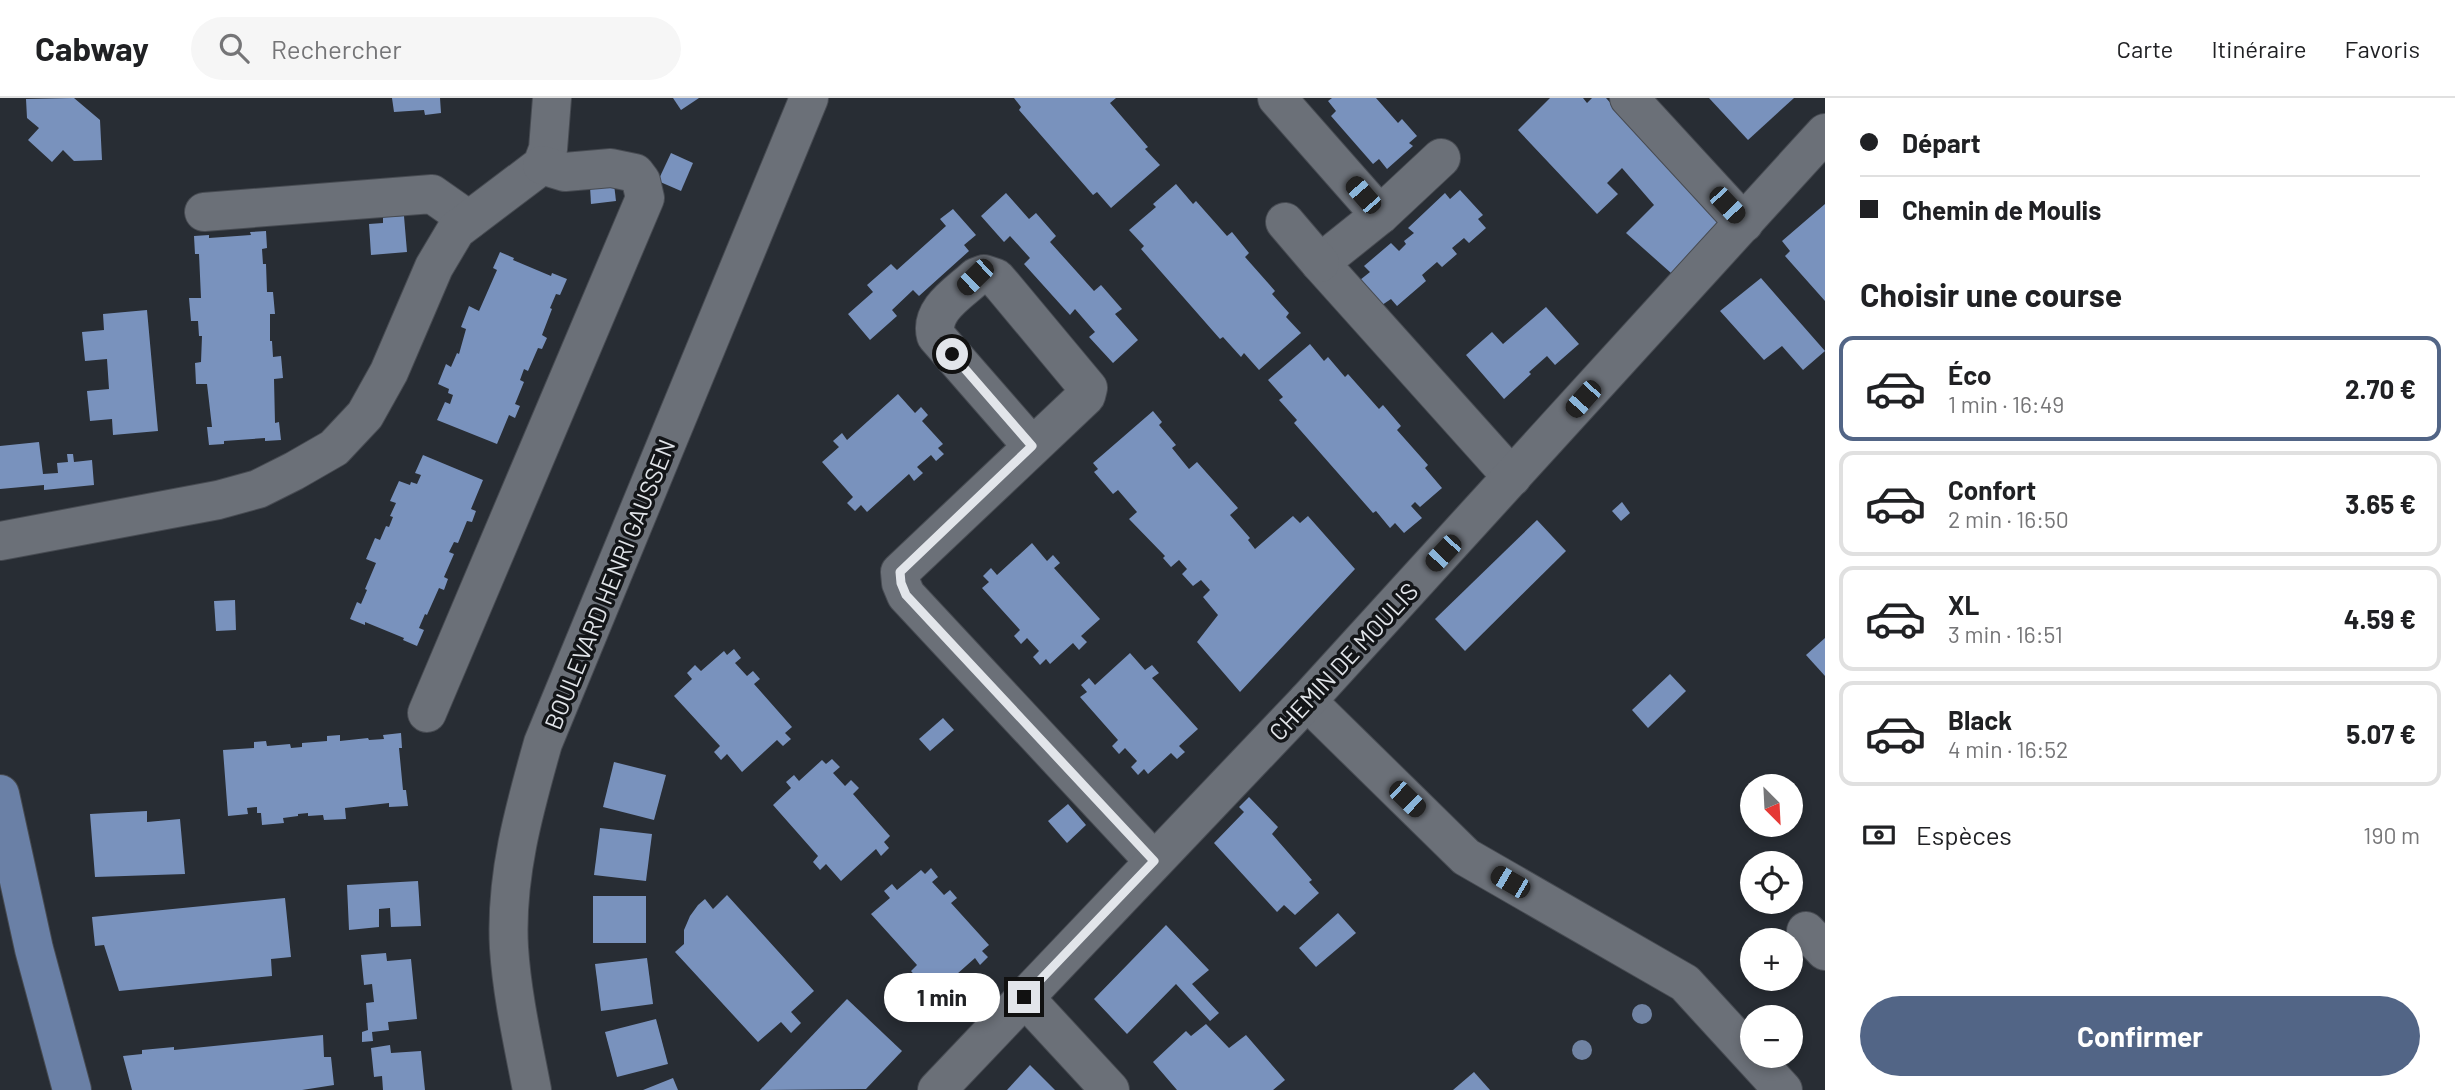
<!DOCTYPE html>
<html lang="fr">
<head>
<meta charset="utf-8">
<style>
  body { margin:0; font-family:Barlow,sans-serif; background:#f6f6f6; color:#202124; height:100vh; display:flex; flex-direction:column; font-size:26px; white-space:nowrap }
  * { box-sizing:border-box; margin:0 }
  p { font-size:23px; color:#757577 }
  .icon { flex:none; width:38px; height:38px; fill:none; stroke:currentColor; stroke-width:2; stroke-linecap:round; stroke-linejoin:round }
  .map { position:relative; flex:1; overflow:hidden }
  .side { display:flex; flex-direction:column; background:#fff; width:630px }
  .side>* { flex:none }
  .hud { display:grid; align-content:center; height:154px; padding:0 35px; background:#fff }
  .needle { width:46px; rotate:156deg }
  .controls { position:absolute; left:1740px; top:676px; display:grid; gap:14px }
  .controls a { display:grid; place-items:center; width:63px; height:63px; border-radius:50%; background:#fff; box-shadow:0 4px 10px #0003; font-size:35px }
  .end { position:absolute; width:32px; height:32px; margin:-16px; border:9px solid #e2e5ea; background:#111; box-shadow:0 0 0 4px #111 }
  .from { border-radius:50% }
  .bubble { position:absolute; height:49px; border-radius:24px; background:#fff; box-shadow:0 4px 10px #0003; font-size:23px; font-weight:700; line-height:49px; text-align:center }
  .car { position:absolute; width:21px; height:42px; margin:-21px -10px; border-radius:9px; box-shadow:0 0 5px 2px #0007; background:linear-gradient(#222 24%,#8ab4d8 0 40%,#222 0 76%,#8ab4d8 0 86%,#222 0) }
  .hud b { display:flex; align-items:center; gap:24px; height:66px; font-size:26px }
  .hud b+b { border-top:2px solid #e0e0e0 }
  .hud i { width:18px; height:18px; background:#202124 }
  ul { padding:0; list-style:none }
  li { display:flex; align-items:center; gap:21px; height:105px; margin:0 14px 10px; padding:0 21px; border:4px solid #e0e0e0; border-radius:14px }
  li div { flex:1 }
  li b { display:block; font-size:26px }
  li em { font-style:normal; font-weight:700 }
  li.current { border-color:#526586 }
  li>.icon { width:63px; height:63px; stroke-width:1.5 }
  h2 { padding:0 35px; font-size:32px; line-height:84px }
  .pay { display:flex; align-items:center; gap:18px; height:77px; padding:0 35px; font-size:26px }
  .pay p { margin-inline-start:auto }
  .cta { display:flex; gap:14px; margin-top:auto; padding:14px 35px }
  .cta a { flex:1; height:80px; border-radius:42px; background:#526586; color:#fff; font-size:28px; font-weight:700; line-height:80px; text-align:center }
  header { display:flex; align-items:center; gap:42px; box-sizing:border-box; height:98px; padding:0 35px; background:#fff; border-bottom:2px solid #e0e0e0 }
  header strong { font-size:33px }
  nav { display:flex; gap:38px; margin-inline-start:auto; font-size:24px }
  .search { width:490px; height:63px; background:#f6f6f6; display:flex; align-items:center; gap:18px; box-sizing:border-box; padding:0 24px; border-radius:38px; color:#757577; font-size:26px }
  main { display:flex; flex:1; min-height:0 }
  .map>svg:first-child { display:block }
  .building { fill:#7992bd }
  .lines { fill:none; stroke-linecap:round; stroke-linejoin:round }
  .minor-casing { stroke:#474b52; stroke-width:40 }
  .major-casing { stroke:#474b52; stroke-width:40 }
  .minor { stroke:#6b7078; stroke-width:38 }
  .major { stroke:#6a80a6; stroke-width:38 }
  .tree { fill:#7083a3 }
  .route { stroke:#e2e5ea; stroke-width:9 }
  .labels { text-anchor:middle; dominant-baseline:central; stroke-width:7; stroke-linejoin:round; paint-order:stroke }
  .street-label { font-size:24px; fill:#e2e5ea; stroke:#131518 }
</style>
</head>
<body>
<header>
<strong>Cabway</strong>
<div class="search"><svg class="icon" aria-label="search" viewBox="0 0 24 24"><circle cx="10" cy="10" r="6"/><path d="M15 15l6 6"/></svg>Rechercher</div>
<nav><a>Carte</a><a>Itinéraire</a><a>Favoris</a></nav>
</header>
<main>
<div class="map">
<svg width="1825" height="992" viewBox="0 0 1825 992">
  <rect width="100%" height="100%" fill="#282d34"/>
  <!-- building -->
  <g class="building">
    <polygon points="74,0 100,22 102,62 74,63 63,52 52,64 28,42 39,30 27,20 26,1"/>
    <polygon points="392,0 440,0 441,15 425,17 424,12 394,14"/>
    <polygon points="673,0 699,0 681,12"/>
    <polygon points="1014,0 1116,0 1110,5 1148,49 1145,51 1160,67 1111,110 1097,94 1093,97 1019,12 1021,9"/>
    <polygon points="1332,0 1376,0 1398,25 1402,21 1417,38 1409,45 1413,48 1387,71 1379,61 1373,66 1331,18 1336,13 1328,3"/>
    <polygon points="1550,0 1583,0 1587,5 1592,0 1606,0 1718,124 1671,175 1626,135 1654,107 1622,70 1607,85 1618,96 1597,116 1518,32"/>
    <polygon points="1709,0 1794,0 1748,42"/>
    <polygon points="671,55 693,65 681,93 658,83"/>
    <polygon points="614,86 616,103 591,106 590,88"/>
    <polygon points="1176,86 1193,106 1196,103 1227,138 1232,134 1249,155 1245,159 1275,193 1272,196 1289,215 1286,219 1301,235 1259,272 1244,255 1241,259 1223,239 1220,241 1141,151 1144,148 1129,132 1156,109 1153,106"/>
    <polygon points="1460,92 1483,117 1478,121 1486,130 1469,145 1464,140 1452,150 1457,156 1442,169 1437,164 1422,177 1426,183 1397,208 1391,201 1382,207 1360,182 1370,174 1364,168 1391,145 1399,153 1406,146 1404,143 1414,135 1408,130 1445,95 1450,101"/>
    <polygon points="1006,95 1029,121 1036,115 1056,138 1050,144 1094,193 1101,187 1122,211 1115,216 1138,242 1113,265 1089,239 1095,234 1075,211 1070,217 1024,166 1030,160 1010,138 1004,144 981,118"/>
    <polygon points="1825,106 1825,203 1785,158 1790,153 1782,143"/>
    <polygon points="953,111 976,137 964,147 969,153 919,198 913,192 892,212 897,218 870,242 848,216 873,194 867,187 891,166 897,172 946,128 940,121"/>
    <polygon points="404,118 407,154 371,157 369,126 383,125 383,119"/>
    <polygon points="266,133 267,150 262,151 263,166 266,166 267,194 273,194 275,216 270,216 270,243 272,243 273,259 281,258 283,280 274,281 275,325 279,324 281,342 265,343 265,340 224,343 224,346 209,347 207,329 212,329 207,286 196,286 195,265 201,264 202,238 199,238 198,223 191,223 189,200 201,200 199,156 195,156 194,138 209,137 209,140 251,137 250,134"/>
    <polygon points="500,154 514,160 513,162 551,178 552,175 567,181 560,197 556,196 550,210 552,211 542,237 547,240 542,251 538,250 528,273 524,271 520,282 524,284 515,306 520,308 515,320 509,317 497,346 437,322 445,304 450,306 453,297 448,295 449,291 438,286 446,266 451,269 457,255 459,256 466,231 461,229 469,208 479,213 497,172 493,170"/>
    <polygon points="1761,180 1825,253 1803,272 1782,248 1764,262 1720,213"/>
    <polygon points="1546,209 1579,246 1555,267 1547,258 1529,274 1531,276 1504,301 1466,257 1492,234 1503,246"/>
    <polygon points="147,212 158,333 113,337 112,321 90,323 87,293 109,291 107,261 85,263 82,234 104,232 103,216"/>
    <polygon points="1310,246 1324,263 1328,259 1345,279 1348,276 1379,311 1383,307 1401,328 1397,332 1428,367 1425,370 1442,390 1420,409 1415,404 1411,408 1422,420 1404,435 1395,425 1390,430 1376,413 1373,415 1294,325 1297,322 1279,302 1283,299 1268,282"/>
    <polygon points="898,296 915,315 921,309 928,317 922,323 943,346 938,350 944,356 936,363 931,357 917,369 923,375 914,383 909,376 867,414 861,407 855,413 847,405 853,399 822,364 839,349 833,343 842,335 847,342"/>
    <polygon points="1153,313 1162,324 1159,327 1176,347 1172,350 1189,371 1197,364 1238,410 1230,417 1250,440 1248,442 1255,451 1293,418 1300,425 1308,418 1355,471 1240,594 1197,544 1218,517 1203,499 1210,492 1201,482 1193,488 1182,476 1187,471 1179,462 1171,469 1163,460 1165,458 1129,421 1137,414 1118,392 1113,396 1094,374 1098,371 1093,365"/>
    <polygon points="39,344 43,376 58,375 57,365 68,364 67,356 73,356 74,364 92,362 94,387 44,392 44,387 0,391 0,348"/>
    <polygon points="423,357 483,382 471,411 476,413 472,424 467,423 458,445 454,444 449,454 454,456 444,479 448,481 444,492 439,490 427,517 425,516 419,530 424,532 417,548 403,542 404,540 365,524 365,527 350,521 357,504 361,506 367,492 365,491 376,465 366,461 375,440 380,442 386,428 389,429 393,419 390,418 396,405 390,403 399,383 410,387 411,384 417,386 421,377 415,375"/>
    <polygon points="1622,404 1630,415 1621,423 1612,413"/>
    <polygon points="1537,422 1566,453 1465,553 1435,521"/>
    <polygon points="1032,445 1047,463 1053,457 1060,465 1054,470 1100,521 1081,538 1087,544 1079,552 1073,545 1050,566 1046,561 1040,567 1033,559 1039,553 1027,540 1021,546 1014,538 1020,532 982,490 989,484 983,478 991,470 997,477"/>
    <polygon points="235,502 236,532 216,533 214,503"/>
    <polygon points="1825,540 1825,578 1806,557"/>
    <polygon points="734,551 741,560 735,565 747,578 753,573 760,581 754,586 792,629 785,635 791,641 783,648 777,642 742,674 727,656 721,662 714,654 720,648 674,598 692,581 687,575 695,567 701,573 724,553 727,557"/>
    <polygon points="1130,555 1145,572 1152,567 1159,575 1152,580 1198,631 1179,648 1185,654 1177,661 1171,655 1148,676 1144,671 1138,677 1131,669 1137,663 1125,650 1119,656 1112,648 1118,642 1080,599 1087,594 1081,587 1089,580 1095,587"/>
    <polygon points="1670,576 1686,593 1648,630 1632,612"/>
    <polygon points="943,620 954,632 930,653 919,641"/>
    <polygon points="401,635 402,650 399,650 403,692 406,692 408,708 389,709 389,705 345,710 346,721 324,722 323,717 308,718 308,715 298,716 298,718 283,720 284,725 262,727 261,715 257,715 257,709 247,710 248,716 228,718 223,652 254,650 254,644 266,643 267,648 290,646 291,650 302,649 302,645 327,643 327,638 340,637 340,643 368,640 369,642 384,641 383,637"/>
    <polygon points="832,661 840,669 833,675 845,688 851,682 859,690 853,696 890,738 884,744 889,750 881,758 876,751 841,783 826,766 820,772 813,764 818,758 773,707 791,690 786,684 794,677 799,683 822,662 826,666"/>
    <polygon points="614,664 666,677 654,722 603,709"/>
    <polygon points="1249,699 1278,729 1272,736 1312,782 1309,784 1319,795 1295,817 1284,807 1277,814 1214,745 1244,714 1239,709"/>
    <polygon points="1068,706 1086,727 1067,745 1048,723"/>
    <polygon points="147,713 147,724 180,721 185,776 95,779 90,716"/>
    <polygon points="600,730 652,736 646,783 594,777"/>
    <polygon points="931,770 938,779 932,784 944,797 950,792 957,800 951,805 989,847 982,853 988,859 980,867 975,860 939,892 924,875 918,881 911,873 917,867 871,816 890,800 884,793 892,786 897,792 921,772 925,776"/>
    <polygon points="418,783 421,828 391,829 390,810 379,811 379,829 349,832 347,787"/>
    <polygon points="727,797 814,893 791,914 801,925 791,935 781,924 758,944 675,854 684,846 684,832 690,818 698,807 705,801 713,811"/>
    <rect x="593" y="798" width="53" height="47"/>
    <polygon points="285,800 291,859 271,861 272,878 119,893 104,847 95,848 92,819"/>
    <polygon points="1338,815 1356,835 1316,869 1299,850"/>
    <polygon points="1166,827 1209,872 1192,886 1219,915 1210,923 1176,886 1127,936 1094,901"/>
    <polygon points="386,855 387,863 411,861 417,921 388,924 389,932 372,934 373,943 362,944 362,934 368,932 366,905 374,904 372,886 364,887 361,857"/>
    <polygon points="647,860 653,906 601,913 595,866"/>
    <polygon points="847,901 902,953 866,991 760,992"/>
    <polygon points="656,921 668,966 617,979 605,934"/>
    <polygon points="1206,926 1229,950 1246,937 1285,982 1273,992 1177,992 1153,964 1186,933 1191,938"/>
    <polygon points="323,937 324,959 331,959 334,987 302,992 132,992 123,958 142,956 142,952 174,949 174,952"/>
    <polygon points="390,947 391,955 421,953 425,992 383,992 382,978 374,979 371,950"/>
    <polygon points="1030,967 1055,992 1007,992"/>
    <polygon points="1474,974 1490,992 1453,992"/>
    <polygon points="673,980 678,992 643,992"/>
  </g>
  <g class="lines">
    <!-- minor casing -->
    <g class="minor-casing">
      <g id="minor">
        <polyline points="1277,0 1380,117"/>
        <polyline points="1629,0 1744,125"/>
        <polyline points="1441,60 1380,117 1320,165 1512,379"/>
        <polyline points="204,114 432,96 469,122"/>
        <polyline points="1285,124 1320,165"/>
        <path d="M1032,348L936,238C929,212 959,195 976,179L984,176L996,180L1003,188L1088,290L1086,298L900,474L901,485L906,497L1154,763"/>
        <polyline points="0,443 218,402 258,391 294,373 334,350 365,317 389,274 434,169 456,132 542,67 548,51 552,0"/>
        <polyline points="1307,603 1466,759 1685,885 1783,992"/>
        <polyline points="427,615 645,100 641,83 635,75 611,70 565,74 542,67"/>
        <polyline points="1806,833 1825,853"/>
        <polyline points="1024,899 1110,992"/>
        <path d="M532,992C523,945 512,897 509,850C505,779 524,712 543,645L809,0"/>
        <polyline points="937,992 1307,603 1825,35"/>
      </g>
    </g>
    <!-- major casing -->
    <g class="major-casing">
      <polyline id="major" points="0,696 34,851 72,992"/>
    </g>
    <!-- minor -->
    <use href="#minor" class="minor"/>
    <!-- major -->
    <use href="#major" class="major"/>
  </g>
  <!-- trees -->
  <g class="tree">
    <circle cx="1642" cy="916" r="10"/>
    <circle cx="1582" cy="952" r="10"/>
  </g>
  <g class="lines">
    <!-- route -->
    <polyline class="route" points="952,256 1032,348 900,474 901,485 906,497 1154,763 1024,899"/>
  </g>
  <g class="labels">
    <!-- street labels -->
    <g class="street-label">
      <text transform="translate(609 486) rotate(-68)">BOULEVARD HENRI GAUSSEN</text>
      <text transform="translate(1343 563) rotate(-47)">CHEMIN DE MOULIS</text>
    </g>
  </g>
</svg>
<div class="controls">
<a><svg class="needle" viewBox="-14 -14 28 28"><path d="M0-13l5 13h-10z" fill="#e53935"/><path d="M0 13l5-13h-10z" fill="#757577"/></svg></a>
<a><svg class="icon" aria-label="locate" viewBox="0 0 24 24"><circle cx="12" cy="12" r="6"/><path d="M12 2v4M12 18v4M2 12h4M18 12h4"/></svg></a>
<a>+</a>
<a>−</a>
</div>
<i class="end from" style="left:952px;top:256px"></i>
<i class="end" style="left:1024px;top:899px"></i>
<div class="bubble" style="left:884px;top:875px;width:116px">1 min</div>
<i class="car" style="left:1363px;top:97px;rotate:319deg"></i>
<i class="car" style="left:1727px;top:107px;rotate:137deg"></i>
<i class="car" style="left:975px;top:179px;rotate:226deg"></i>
<i class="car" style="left:1583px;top:301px;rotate:222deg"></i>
<i class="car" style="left:1443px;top:455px;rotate:223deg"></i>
<i class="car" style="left:1407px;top:701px;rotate:134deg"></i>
<i class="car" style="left:1510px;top:784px;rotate:300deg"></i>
</div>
<section class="side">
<div class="hud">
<b><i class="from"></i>Départ</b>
<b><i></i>Chemin de Moulis</b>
</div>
<h2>Choisir une course</h2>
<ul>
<li class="current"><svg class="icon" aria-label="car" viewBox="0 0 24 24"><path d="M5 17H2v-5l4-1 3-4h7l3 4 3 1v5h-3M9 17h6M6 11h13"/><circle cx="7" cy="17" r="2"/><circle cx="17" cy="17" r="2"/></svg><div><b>Éco</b><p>1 min · 16:49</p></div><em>2.70 €</em></li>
<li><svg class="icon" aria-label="car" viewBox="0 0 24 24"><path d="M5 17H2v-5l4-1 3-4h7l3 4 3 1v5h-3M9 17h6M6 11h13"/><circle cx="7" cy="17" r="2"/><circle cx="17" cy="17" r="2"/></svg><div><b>Confort</b><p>2 min · 16:50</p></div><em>3.65 €</em></li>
<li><svg class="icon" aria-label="car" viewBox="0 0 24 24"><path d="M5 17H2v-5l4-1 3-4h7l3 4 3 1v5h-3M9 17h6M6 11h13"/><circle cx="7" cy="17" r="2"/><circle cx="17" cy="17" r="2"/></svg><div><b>XL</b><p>3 min · 16:51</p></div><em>4.59 €</em></li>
<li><svg class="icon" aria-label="car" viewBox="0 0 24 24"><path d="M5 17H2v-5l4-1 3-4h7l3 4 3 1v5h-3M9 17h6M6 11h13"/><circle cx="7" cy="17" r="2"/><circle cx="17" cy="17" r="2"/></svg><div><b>Black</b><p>4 min · 16:52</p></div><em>5.07 €</em></li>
</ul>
<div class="pay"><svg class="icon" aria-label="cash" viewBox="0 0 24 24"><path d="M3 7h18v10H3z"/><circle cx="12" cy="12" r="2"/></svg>Espèces<p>190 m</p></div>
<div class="cta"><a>Confirmer</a></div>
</section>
</main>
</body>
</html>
